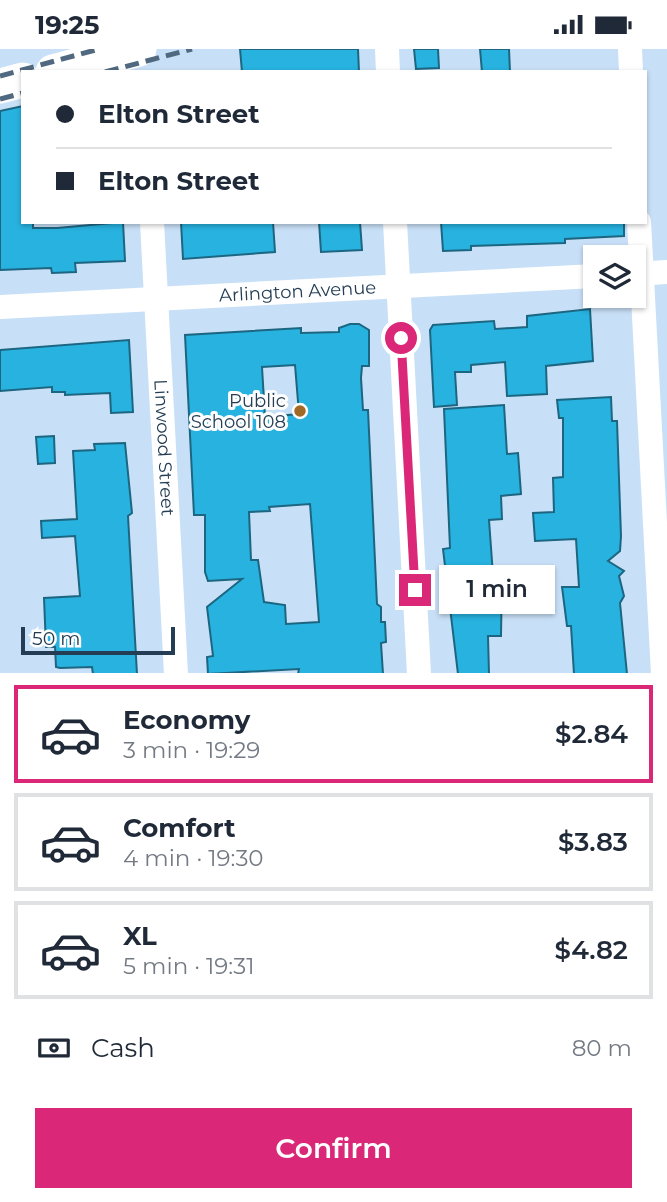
<!DOCTYPE html>
<html lang="en">
<head>
<meta charset="utf-8">
<style>
  body { margin:0; font-family:Montserrat,sans-serif; background:#f6f6f7; color:#1f2937; height:100vh; display:flex; flex-direction:column; font-size:26px; white-space:nowrap }
  * { box-sizing:border-box; margin:0 }
  p { font-size:23px; color:#747a83 }
  .icon { flex:none; width:38px; height:38px; fill:none; stroke:currentColor; stroke-width:2; stroke-linecap:round; stroke-linejoin:round }
  .map { position:relative; height:624px; overflow:hidden }
  .details { display:flex; flex-direction:column; background:#fff; flex:1 }
  .details>* { flex:none }
  .banner { position:absolute; left:21px; top:21px; width:626px; height:154px; border-radius:0px; box-shadow:0 2px 5px #0004; display:grid; align-content:center; height:154px; padding:0 35px; background:#fff }
  .tools { position:absolute; left:583px; top:196px; display:grid; gap:14px }
  .tools a { display:grid; place-items:center; width:63px; height:63px; border-radius:0px; background:#fff; box-shadow:0 2px 5px #0004; font-size:35px }
  .scale { position:absolute; left:21px; bottom:18px; width:154px; box-sizing:border-box; padding-left:7px; border:4px solid #243d54; border-top:0; font-size:19px; line-height:24px; white-space:nowrap; color:#243d54; -webkit-text-stroke:5px #fefefe; paint-order:stroke }
  .end { position:absolute; width:32px; height:32px; margin:-16px; border:9px solid #db2777; background:#fff; box-shadow:0 0 0 4px #fff }
  .from { border-radius:50% }
  .bubble { position:absolute; height:49px; border-radius:0px; background:#fff; box-shadow:0 2px 5px #0004; font-size:23px; font-weight:600; line-height:49px; text-align:center }
  .banner b { display:flex; align-items:center; gap:24px; height:66px; font-size:26px }
  .banner b+b { border-top:2px solid #e0e1e3 }
  .banner i { width:18px; height:18px; background:#1f2937 }
  ul { padding:12px 0 0; list-style:none }
  li { display:flex; align-items:center; gap:21px; height:98px; margin:0 14px 10px; padding:0 21px; border:4px solid #e0e1e3; border-radius:0px }
  li div { flex:1 }
  li b { display:block; font-size:26px }
  li em { font-style:normal; font-weight:600 }
  li.active { border-color:#db2777 }
  li>.icon { width:63px; height:63px; stroke-width:1.5 }
  .pay { display:flex; align-items:center; gap:18px; height:77px; padding:0 35px; font-size:26px }
  .pay p { margin-inline-start:auto }
  .action { display:flex; gap:14px; margin-top:auto; padding:14px 35px }
  .action a { flex:1; height:80px; border-radius:0px; background:#db2777; color:#fff; font-size:28px; font-weight:600; line-height:80px; text-align:center }
  .status { display:flex; justify-content:space-between; align-items:center; height:49px; padding:0 35px; background:#fff; direction:ltr }
  .status svg { height:19px; fill:currentColor }
  .map>svg:first-child { display:block }
  .building { fill:#27b2e0; stroke:#1d6681; stroke-width:2; fill-rule:evenodd }
  .lines { fill:none; stroke-linecap:round; stroke-linejoin:round }
  .street { stroke:#fff; stroke-width:24 }
  .secondary { stroke:#fff; stroke-width:35 }
  .rail { stroke:#516980; stroke-width:5; stroke-dasharray:14 7; stroke-linecap:butt }
  .route { stroke:#db2777; stroke-width:9 }
  .poi-dot { fill:#a16925; stroke:#fefefe; stroke-width:2.5 }
  .labels { text-anchor:middle; dominant-baseline:central; stroke-width:6; stroke-linejoin:round; paint-order:stroke }
  .street-label { font-size:18px; fill:#243d54; stroke:#fefefe }
  .poi-label { font-size:18px; fill:#243d54; stroke:#fefefe; text-anchor:end }
</style>
</head>
<body>
<div class="status"><b>19:25</b><svg viewBox="0 0 49 12"><path d="M0 12V9h3v3zM5 12V6h3v6zM10 12V3h3v9zM15 12V0h3v12zM26 1h20v11H26zM47 4h2v5h-2z"/></svg></div>
<div class="map">
<svg width="667" height="625" viewBox="0 0 667 625">
  <rect width="100%" height="100%" fill="#c8e0f7"/>
  <!-- building -->
  <g class="building">
    <polygon points="240,0 358,0 359,23 242,23"/>
    <polygon points="414,0 438,0 439,19 416,20"/>
    <polygon points="480,0 509,0 510,23 482,23"/>
    <polygon points="23,57 23,173 33,173 33,179 57,179 123,173 125,212 75,214 76,223 52,224 51,219 0,221 0,62"/>
    <polygon points="181,173 273,173 275,203 183,210"/>
    <polygon points="319,173 360,173 362,201 321,203"/>
    <polygon points="441,173 624,173 624,187 565,190 565,194 471,197 471,201 443,202"/>
    <polygon points="590,260 593,312 546,317 547,345 507,347 505,313 471,316 471,323 455,323 457,356 434,358 430,281 433,276 494,272 495,280 527,278 527,267"/>
    <path d="M350,275H359L369,281V317H362L361,329L363,361H368L377,555L381,558V573H385L386,593L381,594L383,625H298L299,620L208,625L207,608L213,607L207,558L242,530L208,532L205,523V466H194L185,286L301,279V284L339,283V279ZM295,316L299,365L265,368L262,318ZM310,455L319,573L286,575L285,556L264,553L258,511H251L249,463L270,462L269,458Z"/>
    <polygon points="129,291 133,363 111,364 110,344 65,346 65,343 52,343 52,338 0,342 0,301"/>
    <polygon points="611,348 612,372 617,372 621,487 620,502 608,512 624,522 619,527 624,547 620,554 627,625 574,625 571,577 567,577 562,538 579,538 576,490 535,492 533,464 554,463 553,429 563,428 563,369 559,369 557,351"/>
    <polygon points="504,356 507,405 518,404 521,445 501,447 502,470 489,471 493,526 502,525 501,587 488,587 489,625 458,625 443,500 450,499 444,360"/>
    <polygon points="54,387 55,414 38,415 36,388"/>
    <polygon points="125,394 132,464 128,467 137,625 93,625 92,618 60,619 56,618 55,598 46,598 44,549 80,547 75,487 42,489 41,472 77,470 73,402 95,401 94,395"/>
  </g>
  <g class="lines">
    <!-- street -->
    <g class="street">
      <polyline points="387,0 388,23"/>
      <polyline points="630,0 631,23"/>
      <path id="s1" d="M152,173L176,625"/>
      <polyline points="395,173 419,625"/>
      <polyline points="639,173 663,625"/>
      <polyline points="634,225 667,223"/>
      <path id="s2" d="M0,258L595,227"/>
    </g>
    <!-- secondary -->
    <g class="secondary">
      <polyline points="53,23 139,0"/>
      <polyline points="0,37 23,31"/>
    </g>
    <!-- rail -->
    <g class="rail">
      <polyline points="105,23 192,0"/>
      <polyline points="0,27 99,0"/>
      <polyline points="0,50 23,44"/>
    </g>
  </g>
  <g class="lines">
    <!-- route -->
    <polyline class="route" points="401,289 415,541"/>
  </g>
  <!-- markers -->
  <circle class="poi-dot" cx="300" cy="362" r="7"/>
  <g class="labels">
    <!-- street labels -->
    <g class="street-label">
      <text stroke="none"><textPath href="#s2" startOffset="298">Arlington Avenue</textPath></text>
      <text stroke="none"><textPath href="#s1" startOffset="226">Linwood Street</textPath></text>
    </g>
    <!-- poi labels -->
    <g class="poi-label">
      <text x="286" y="352">Public<tspan x="286" dy="21">School 108</tspan></text>
    </g>
  </g>
</svg>
<div class="tools">
<a><svg class="icon" aria-label="layers" viewBox="0 0 24 24"><path d="M12 4l9 5-9 5-9-5zM3 14l9 5 9-5"/></svg></a>
</div>
<div class="scale">50 m</div>
<i class="end from" style="left:401px;top:289px"></i>
<i class="end" style="left:415px;top:541px"></i>
<div class="bubble" style="left:439px;top:516px;width:116px">1 min</div>
<div class="banner">
<b><i class="from"></i>Elton Street</b>
<b><i></i>Elton Street</b>
</div>
</div>
<section class="details">
<ul>
<li class="active"><svg class="icon" aria-label="car" viewBox="0 0 24 24"><path d="M5 17H2v-5l4-1 3-4h7l3 4 3 1v5h-3M9 17h6M6 11h13"/><circle cx="7" cy="17" r="2"/><circle cx="17" cy="17" r="2"/></svg><div><b>Economy</b><p>3 min · 19:29</p></div><em>$2.84</em></li>
<li><svg class="icon" aria-label="car" viewBox="0 0 24 24"><path d="M5 17H2v-5l4-1 3-4h7l3 4 3 1v5h-3M9 17h6M6 11h13"/><circle cx="7" cy="17" r="2"/><circle cx="17" cy="17" r="2"/></svg><div><b>Comfort</b><p>4 min · 19:30</p></div><em>$3.83</em></li>
<li><svg class="icon" aria-label="car" viewBox="0 0 24 24"><path d="M5 17H2v-5l4-1 3-4h7l3 4 3 1v5h-3M9 17h6M6 11h13"/><circle cx="7" cy="17" r="2"/><circle cx="17" cy="17" r="2"/></svg><div><b>XL</b><p>5 min · 19:31</p></div><em>$4.82</em></li>
</ul>
<div class="pay"><svg class="icon" aria-label="cash" viewBox="0 0 24 24"><path d="M3 7h18v10H3z"/><circle cx="12" cy="12" r="2"/></svg>Cash<p>80 m</p></div>
<div class="action"><a>Confirm</a></div>
</section>
</body>
</html>
